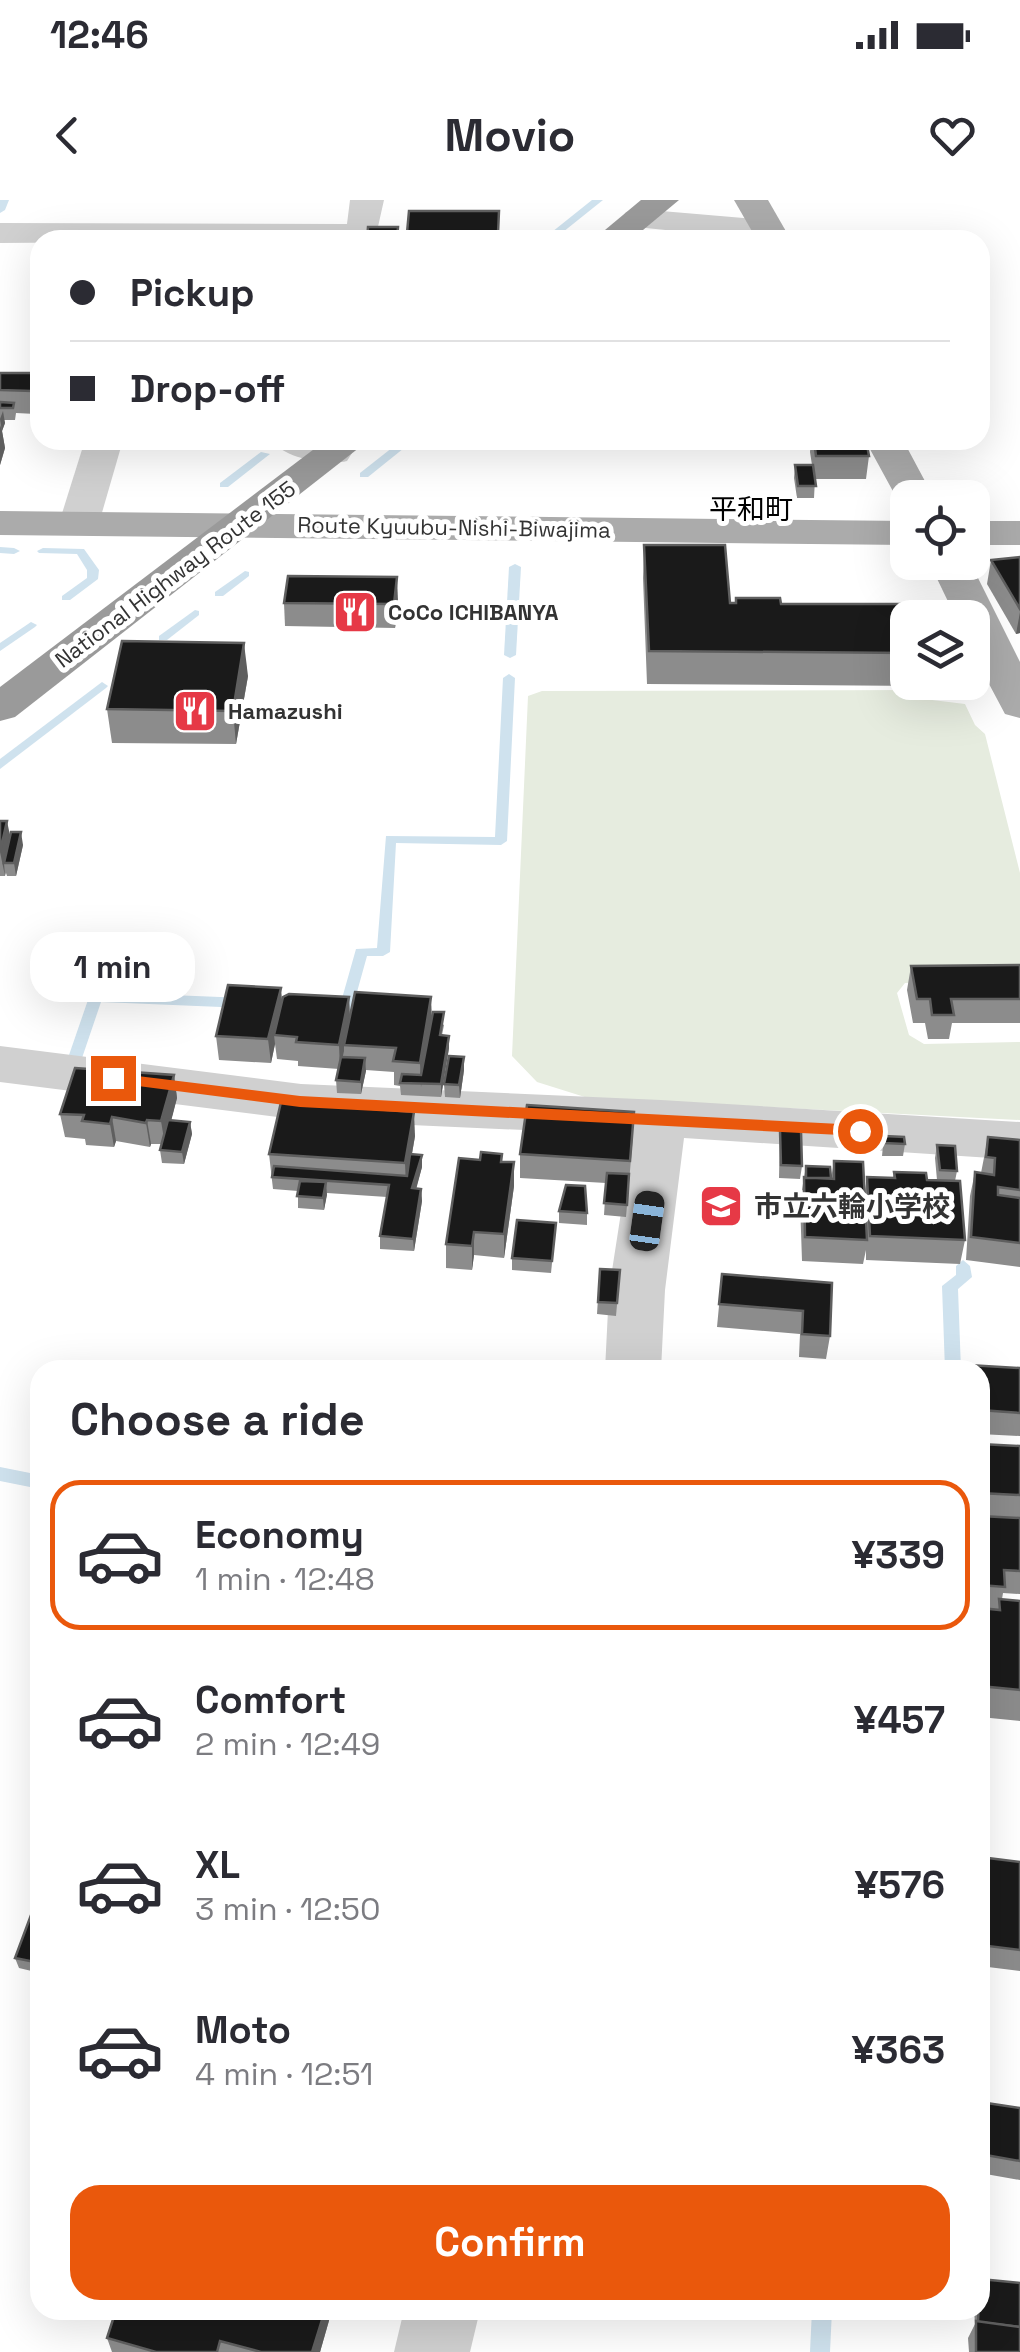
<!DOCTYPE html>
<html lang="en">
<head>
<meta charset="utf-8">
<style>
  body { margin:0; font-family:"Space Grotesk","Noto Sans JP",sans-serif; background:#f7f7f7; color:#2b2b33; height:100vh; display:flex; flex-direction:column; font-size:38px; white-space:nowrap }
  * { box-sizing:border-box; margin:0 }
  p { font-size:32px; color:#7c7c81 }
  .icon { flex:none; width:55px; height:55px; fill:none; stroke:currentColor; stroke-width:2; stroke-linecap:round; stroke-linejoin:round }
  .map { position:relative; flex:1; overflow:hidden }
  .sheet { position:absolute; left:30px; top:1160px; width:960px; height:960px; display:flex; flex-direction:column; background:#fff; border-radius:30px; box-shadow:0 10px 40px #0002 }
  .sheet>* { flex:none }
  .banner { position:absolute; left:30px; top:30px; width:960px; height:220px; border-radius:30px; box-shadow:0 10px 40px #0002; display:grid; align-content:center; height:220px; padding:0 40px; background:#fff }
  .fabs { position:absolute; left:890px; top:280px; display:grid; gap:20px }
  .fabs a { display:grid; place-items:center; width:100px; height:100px; border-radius:20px; background:#fff; box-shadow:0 10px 40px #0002; font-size:50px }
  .end { position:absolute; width:45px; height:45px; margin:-22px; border:12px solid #ea580c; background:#fff; box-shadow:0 0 0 5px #fff }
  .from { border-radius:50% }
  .bubble { position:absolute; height:70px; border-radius:30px; background:#fff; box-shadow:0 10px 40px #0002; font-size:32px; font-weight:700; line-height:70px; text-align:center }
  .car { position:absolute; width:30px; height:60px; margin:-30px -15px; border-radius:12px; box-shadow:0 0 8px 2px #0007; background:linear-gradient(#222 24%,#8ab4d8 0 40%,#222 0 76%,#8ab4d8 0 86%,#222 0) }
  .banner b { display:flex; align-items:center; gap:35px; height:95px; font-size:38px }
  .banner b+b { border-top:2px solid #e1e1e2 }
  .banner i { width:25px; height:25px; background:#2b2b33 }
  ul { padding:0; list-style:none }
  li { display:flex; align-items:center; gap:30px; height:150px; margin:0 20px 15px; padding:0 20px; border:5px solid transparent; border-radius:30px }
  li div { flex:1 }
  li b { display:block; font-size:38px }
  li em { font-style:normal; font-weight:700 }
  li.active { border-color:#ea580c }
  li>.icon { width:90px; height:90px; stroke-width:1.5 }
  h2 { padding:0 40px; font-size:45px; line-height:120px }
  .primary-button { display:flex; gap:20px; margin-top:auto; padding:20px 40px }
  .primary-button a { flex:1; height:115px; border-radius:30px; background:#ea580c; color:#fff; font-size:40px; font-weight:700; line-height:115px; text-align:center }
  .status { display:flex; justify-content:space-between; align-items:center; height:70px; padding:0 50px; background:#fff; direction:ltr }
  .status svg { height:28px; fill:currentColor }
  header { display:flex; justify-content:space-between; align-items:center; height:130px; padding:0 40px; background:#fff; font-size:45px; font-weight:700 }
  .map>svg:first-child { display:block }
  .green { fill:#e6ecdf }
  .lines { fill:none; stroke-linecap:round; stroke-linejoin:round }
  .stream { fill:#cfe2ee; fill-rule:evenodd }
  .minor { fill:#d0d0d0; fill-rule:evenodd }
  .major { fill:#ababab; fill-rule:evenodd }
  .highway { fill:#9a9a9a; fill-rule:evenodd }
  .wall { fill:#8c8c8c }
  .shaded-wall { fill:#5f5f5f }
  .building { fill:#1a1a1a; stroke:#5f5f5f; stroke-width:2.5 }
  .route { fill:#ea580c }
  .labels { text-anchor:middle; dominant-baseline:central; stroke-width:10; stroke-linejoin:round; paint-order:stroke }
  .far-street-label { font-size:22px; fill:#333; stroke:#fff }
  .far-poi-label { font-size:22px; font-weight:bold; fill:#333; stroke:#fff; text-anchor:start }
  .far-quarter-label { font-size:28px; fill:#000; stroke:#fff }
  .poi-label { font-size:28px; font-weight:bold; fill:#333; stroke:#fff; text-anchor:start }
</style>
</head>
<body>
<div class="status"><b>12:46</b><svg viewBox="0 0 49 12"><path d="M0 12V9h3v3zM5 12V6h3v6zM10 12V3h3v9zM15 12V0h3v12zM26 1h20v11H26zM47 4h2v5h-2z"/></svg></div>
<header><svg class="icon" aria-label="back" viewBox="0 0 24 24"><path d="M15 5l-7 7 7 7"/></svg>Movio<svg class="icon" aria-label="heart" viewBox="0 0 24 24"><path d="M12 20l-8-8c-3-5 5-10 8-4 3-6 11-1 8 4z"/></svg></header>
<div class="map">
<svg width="1020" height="2152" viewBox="0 0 1020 2152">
  <rect width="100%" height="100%" fill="#fff"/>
  <!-- green -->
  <polygon class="green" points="921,490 924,499 965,504 975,525 985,534 1020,673 1020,780 905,783 897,793 909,835 924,844 1020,842 1020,920 588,898 537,882 512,856 528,496 542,491"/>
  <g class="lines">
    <!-- stream -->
    <g class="stream">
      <polygon points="0,0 9,0 5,10 0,13"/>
      <polygon points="592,0 603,0 553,40 542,40"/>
      <polygon points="684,31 747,35 752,38 734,40 685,37 679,40 666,40"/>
      <polygon points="402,240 414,240 368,277 360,277 360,273"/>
      <polygon points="261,252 270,254 228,287 220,287 220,283"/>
      <polygon points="0,347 14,348 20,351 14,354 0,353"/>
      <polygon points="43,348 84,349 99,370 98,379 70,400 62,400 62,396 87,378 87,370 77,354 39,353 37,351"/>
      <polygon points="515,364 521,367 516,455 510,458 504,455 509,367"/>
      <polygon points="245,371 249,372 249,376 223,396 215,396 215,392"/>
      <polygon points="195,410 199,411 199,415 167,440 159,440 159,436"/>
      <polygon points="31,422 37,425 35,427 0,451 0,443"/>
      <polygon points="509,474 515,478 507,641 501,645 396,643 390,752 383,756 367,756 352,810 333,810 331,807 333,804 341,802 356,749 377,748 386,636 495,637 503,478"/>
      <polygon points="102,482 108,486 106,488 0,569 0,559"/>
      <polygon points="96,792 245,798 252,803 245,808 101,802 82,858 75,863 70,861 68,858 89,797"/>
      <polygon points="963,1060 970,1066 972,1077 958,1089 961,1170 945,1170 942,1086 956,1075 956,1066"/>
      <polygon points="0,1267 40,1275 40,1289 0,1281"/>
      <polygon points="812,2110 832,2110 830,2152 810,2152"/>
    </g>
    <!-- minor -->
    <g class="minor">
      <polygon points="350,0 384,0 375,40 0,43 0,23 347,24"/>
      <polygon points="638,9 768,20 780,23 785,30 780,37 765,40 626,26 621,19 626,12"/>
      <polygon points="85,240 123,240 99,323 93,331 79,335 65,331 59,323"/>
      <path d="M271,240C295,240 337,231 352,253L347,261C327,266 283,258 271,240Z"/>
      <polygon points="0,846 301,884 661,900 1020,922 1020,960 684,938 665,1090 661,1170 605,1170 609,1090 633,935 301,920 0,882"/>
      <polygon points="404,2110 480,2110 470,2152 394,2152"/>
    </g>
    <!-- major -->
    <g class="major">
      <polygon points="734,0 768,0 791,40 757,40"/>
      <polygon points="865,240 903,240 934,298 908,298 908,308 901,306"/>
      <polygon points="0,311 908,321 908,345 0,335"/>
      <rect x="972" y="321" width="48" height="24"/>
      <polygon points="929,362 970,362 1020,462 1020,518 1005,514 972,452 972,418 956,418"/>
    </g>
    <!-- highway -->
    <g class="highway">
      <polygon points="641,0 679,0 631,40 593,40"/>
      <polygon points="326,240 369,240 15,517 0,521 0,487"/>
    </g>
  </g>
  <!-- wall -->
  <g class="wall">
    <polygon points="499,11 498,40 407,40 407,33"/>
    <polygon points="0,173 40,186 40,212 38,212 37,209 36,214 16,213 15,220 4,220 5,223 2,231 5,248 0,265"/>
    <polygon points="733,240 766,240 765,250 734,250"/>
    <polygon points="811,240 866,240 869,256 866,279 815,279 814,298 797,298 794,278 795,265 812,265 810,252"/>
    <polygon points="644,345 730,403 735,403 736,398 908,418 908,482 922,482 922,486 647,484 643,378"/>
    <polygon points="1020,357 1020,433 1016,434 987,384 991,360"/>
    <polygon points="398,401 395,428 285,426 284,403"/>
    <polygon points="248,476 236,544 112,543 107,509"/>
    <polygon points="0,621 10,635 23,645 16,676 7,676 6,673 5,676 0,676"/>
    <polygon points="1020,765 1020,823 952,823 949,839 928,839 925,823 913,823 907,790 911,766"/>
    <polygon points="349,797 350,815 432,817 444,825 442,835 449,848 441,897 401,895 400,886 394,885 394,872 366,870 361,894 337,893 336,880 339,869 298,866 298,861 277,859 275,844 271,863 219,860 216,836 282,801"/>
    <polygon points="464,857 464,870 460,898 445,897 444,884"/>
    <polygon points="174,875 177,898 171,920 190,922 192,934 184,964 162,963 160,950 161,944 151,944 150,947 116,941 114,947 86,945 85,939 65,937 60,914"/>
    <polygon points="780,930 802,966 800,979 779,978"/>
    <polygon points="415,936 412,954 422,955 422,967 416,988 421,989 422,1001 414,1051 380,1049 380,1036 387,997 327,993 324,1010 298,1008 298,991 273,989 269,954"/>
    <polygon points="633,936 626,1017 604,1015 606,983 520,978 520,954"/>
    <polygon points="884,936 905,944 903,956 882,956"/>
    <polygon points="988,937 1020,940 1020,1067 966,1060 970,996 975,972 981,973"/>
    <polygon points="937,945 957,971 955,981 965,1040 960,1064 866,1060 866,1050 863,1064 802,1061 800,1001 806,966 831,979 834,961 865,991 867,977 893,978 894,972 927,980 937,980 935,958"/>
    <polygon points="502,962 514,962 514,986 504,1058 474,1055 472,1070 446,1068 446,1044"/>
    <polygon points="559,1011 587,1013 587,1025 559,1023"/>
    <polygon points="556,1023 551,1073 512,1070 512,1058"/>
    <polygon points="600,1069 620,1070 616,1116 597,1114"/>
    <polygon points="722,1074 832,1083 830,1136 826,1159 799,1157 800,1134 717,1127"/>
    <polygon points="968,1165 1020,1168 1020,1236 980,1234 980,1170 967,1170"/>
    <polygon points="980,1244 1020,1246 1020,1394 1003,1393 1002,1399 1020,1401 1020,1521 980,1517 980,1408 997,1409 980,1408"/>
    <polygon points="980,1657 1020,1662 1020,1771 980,1766"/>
    <polygon points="40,1691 40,1773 19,1768 15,1758"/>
    <polygon points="980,1902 1020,1908 1020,1980 980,1973"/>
    <polygon points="116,2110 332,2110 320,2152 112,2152 107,2138"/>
    <polygon points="974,2110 980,2110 1020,2152 969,2152 968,2138 975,2124"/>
  </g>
  <!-- shaded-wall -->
  <g class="shaded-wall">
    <polygon points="37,173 40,190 36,200 37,209 36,214 32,191"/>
    <polygon points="3,211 5,223 2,231 0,219"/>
    <polygon points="1,225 5,248 0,265 0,228"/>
    <polygon points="397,377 398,401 395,428 394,404"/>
    <polygon points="1020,412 1020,433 1016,434"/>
    <polygon points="244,443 248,476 236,544 233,511"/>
    <polygon points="7,621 12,645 4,663 5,676 0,652"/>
    <polygon points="21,632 23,645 16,676 14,663"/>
    <polygon points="281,788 283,812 274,835 275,844 271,863 268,839"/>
    <polygon points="349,797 350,822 344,845 344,851 340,869 339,845"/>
    <polygon points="431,797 432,821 421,887 420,863"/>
    <polygon points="449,836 449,848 441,897 441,884"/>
    <polygon points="464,857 464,870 460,898 459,885"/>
    <polygon points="365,858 366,871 361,894 361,882"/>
    <polygon points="174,875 177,898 165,945 161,921"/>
    <polygon points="414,912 415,936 406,987 405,963"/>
    <polygon points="112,917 116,941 114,947 110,924"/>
    <polygon points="147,920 151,944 150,947 146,923"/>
    <polygon points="190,922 192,934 184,964 182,952"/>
    <polygon points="422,955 422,967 413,1001 412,988"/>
    <polygon points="514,962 514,986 504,1058 504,1034"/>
    <polygon points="326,982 327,995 324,1010 323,998"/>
    <polygon points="421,989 422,1001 414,1051 413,1039"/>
    <polygon points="474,1032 474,1055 472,1070 472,1046"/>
    <polygon points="325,2110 332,2110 320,2152 312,2152"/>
  </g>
  <!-- building -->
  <g class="building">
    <polygon points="409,11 499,11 498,33 407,33"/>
    <polygon points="368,27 398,27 397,40 367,40"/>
    <polygon points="0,173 37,173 32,191 0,190"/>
    <polygon points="0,202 14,203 13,208 0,208"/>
    <polygon points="814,240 866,240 869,256 816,256"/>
    <polygon points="795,265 813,265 816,286 798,286"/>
    <polygon points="644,345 725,345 730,403 736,403 736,398 780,398 781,404 918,404 920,418 908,418 908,453 649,451"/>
    <polygon points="1020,357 1020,409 991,360"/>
    <polygon points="288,376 397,377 394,404 284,403"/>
    <polygon points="122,441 244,443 233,511 107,509"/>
    <polygon points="0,621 7,621 0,652"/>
    <polygon points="11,632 21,632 14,663 4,663"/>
    <polygon points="1020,765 1020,799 951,799 954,815 932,815 930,799 917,799 911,766"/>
    <polygon points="228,785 281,788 268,839 216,836"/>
    <polygon points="355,792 431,797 420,863 393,861 396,848 344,845"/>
    <polygon points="289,794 349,797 339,845 296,842 297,837 274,835 283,797"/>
    <polygon points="433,812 444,812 440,835 449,836 441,884 400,883 402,874 421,875"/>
    <polygon points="449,856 464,857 459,885 444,884"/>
    <polygon points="341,857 365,858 361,882 336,880"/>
    <polygon points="75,868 174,875 161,921 147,920 146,923 112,917 110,924 82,921 84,915 60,914"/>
    <polygon points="281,902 414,912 405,963 269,954"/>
    <polygon points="527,905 634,912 630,961 520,954"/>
    <polygon points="168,920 190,922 182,952 160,950"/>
    <polygon points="780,930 801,931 802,966 781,965"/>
    <polygon points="884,936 904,937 905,944 884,943"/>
    <polygon points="988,937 1020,940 1020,990 998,987 998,995 1020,998 1020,1043 971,1037 975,972 994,975 995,958 986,957"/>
    <polygon points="937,945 955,946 957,971 940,970"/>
    <polygon points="481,952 502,954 501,962 514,962 504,1034 474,1032 472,1046 446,1044 459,958 480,960"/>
    <polygon points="410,954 422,955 412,988 421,989 413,1039 380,1036 389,985 272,977 274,966 407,976"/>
    <polygon points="834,961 863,962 867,1040 805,1037 804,977 834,979"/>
    <polygon points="806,966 830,967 831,978 806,978"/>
    <polygon points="894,972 926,973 927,980 960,981 965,1040 870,1036 867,977 895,978"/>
    <polygon points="607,973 629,974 627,1005 604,1003"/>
    <polygon points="300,981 326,982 323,998 297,996"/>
    <polygon points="566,985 585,986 587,1013 559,1011"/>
    <polygon points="517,1020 556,1023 552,1061 512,1058"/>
    <polygon points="600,1069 620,1070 617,1103 598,1102"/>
    <polygon points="722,1074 832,1083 830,1136 802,1134 803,1111 719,1104"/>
    <polygon points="968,1165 1020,1168 1020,1213 980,1210 980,1170 969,1170"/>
    <polygon points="980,1244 1020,1246 1020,1295 980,1293"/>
    <polygon points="980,1316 1020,1318 1020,1371 1004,1370 1005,1387 980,1385"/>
    <polygon points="999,1399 1020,1401 1020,1490 980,1486 980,1408 1000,1410"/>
    <polygon points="980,1657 1020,1662 1020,1750 980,1745"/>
    <polygon points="40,1691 40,1763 15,1758"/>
    <polygon points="980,1902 1020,1908 1020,1961 980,1954"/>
    <polygon points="980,2079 1020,2083 1020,2127 978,2122"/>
    <polygon points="116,2110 325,2110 312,2152 261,2152 220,2141 217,2152 156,2152 107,2138"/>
    <polygon points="976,2121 1020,2127 1020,2152 976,2152"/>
  </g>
  <!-- route -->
  <polygon class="route" points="113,873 300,896 860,925 868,931 860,936 300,907 107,882 107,875"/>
  <!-- icons -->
  <defs>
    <g id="restaurant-square" transform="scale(2.25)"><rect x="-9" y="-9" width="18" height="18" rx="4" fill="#e63946" stroke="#fff"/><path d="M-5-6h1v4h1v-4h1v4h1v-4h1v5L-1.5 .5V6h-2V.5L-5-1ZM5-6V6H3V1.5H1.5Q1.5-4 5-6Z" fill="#fff"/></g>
    <g id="school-square" transform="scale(2.25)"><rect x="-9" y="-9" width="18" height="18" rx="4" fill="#e63946" stroke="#fff"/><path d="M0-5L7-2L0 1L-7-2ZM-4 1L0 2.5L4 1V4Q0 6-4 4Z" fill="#fff"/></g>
  </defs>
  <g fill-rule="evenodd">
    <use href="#restaurant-square" x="355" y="412"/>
    <use href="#restaurant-square" x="195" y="511"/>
    <use href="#school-square" x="721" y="1006"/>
  </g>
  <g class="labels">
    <!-- far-street labels -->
    <g class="far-street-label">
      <text transform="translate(454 327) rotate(1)">Route Kyuubu-Nishi-Biwajima</text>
      <text transform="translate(175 374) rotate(-37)">National Highway Route 155</text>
    </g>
    <!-- far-poi labels -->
    <g class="far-poi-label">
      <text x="388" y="412">CoCo ICHIBANYA</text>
      <text x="228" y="511">Hamazushi</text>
    </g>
    <!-- far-quarter labels -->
    <g class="far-quarter-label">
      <text x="751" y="309">平和町</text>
    </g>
    <!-- poi labels -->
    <g class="poi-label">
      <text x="754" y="1006">市立六輪小学校</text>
    </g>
  </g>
</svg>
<div class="fabs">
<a><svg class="icon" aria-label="locate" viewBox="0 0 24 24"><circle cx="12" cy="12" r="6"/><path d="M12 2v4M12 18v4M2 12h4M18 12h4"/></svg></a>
<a><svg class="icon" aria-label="layers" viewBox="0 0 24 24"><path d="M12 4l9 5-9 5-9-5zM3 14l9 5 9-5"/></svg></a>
</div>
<i class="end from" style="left:860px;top:931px"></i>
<i class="end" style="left:113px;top:878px"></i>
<div class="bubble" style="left:30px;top:732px;width:165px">1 min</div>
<i class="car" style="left:647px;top:1021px;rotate:8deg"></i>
<div class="banner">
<b><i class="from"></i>Pickup</b>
<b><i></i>Drop-off</b>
</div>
<section class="sheet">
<h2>Choose a ride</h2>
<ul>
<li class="active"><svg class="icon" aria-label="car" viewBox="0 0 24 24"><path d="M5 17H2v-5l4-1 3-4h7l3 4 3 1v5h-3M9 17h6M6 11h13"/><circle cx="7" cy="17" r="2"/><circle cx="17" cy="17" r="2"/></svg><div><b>Economy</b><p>1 min · 12:48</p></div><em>¥339</em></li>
<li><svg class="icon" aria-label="car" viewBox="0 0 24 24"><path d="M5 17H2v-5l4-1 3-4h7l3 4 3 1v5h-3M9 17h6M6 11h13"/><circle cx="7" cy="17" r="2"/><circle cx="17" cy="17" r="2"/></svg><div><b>Comfort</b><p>2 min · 12:49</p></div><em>¥457</em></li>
<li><svg class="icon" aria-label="car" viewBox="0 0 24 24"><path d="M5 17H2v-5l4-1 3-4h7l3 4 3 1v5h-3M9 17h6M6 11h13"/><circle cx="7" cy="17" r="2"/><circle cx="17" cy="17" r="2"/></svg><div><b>XL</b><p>3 min · 12:50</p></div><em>¥576</em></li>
<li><svg class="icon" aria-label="car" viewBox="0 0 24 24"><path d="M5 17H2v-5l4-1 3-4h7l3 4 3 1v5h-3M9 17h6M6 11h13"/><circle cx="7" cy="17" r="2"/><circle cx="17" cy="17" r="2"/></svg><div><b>Moto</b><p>4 min · 12:51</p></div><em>¥363</em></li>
</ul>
<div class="primary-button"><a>Confirm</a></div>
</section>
</div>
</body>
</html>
